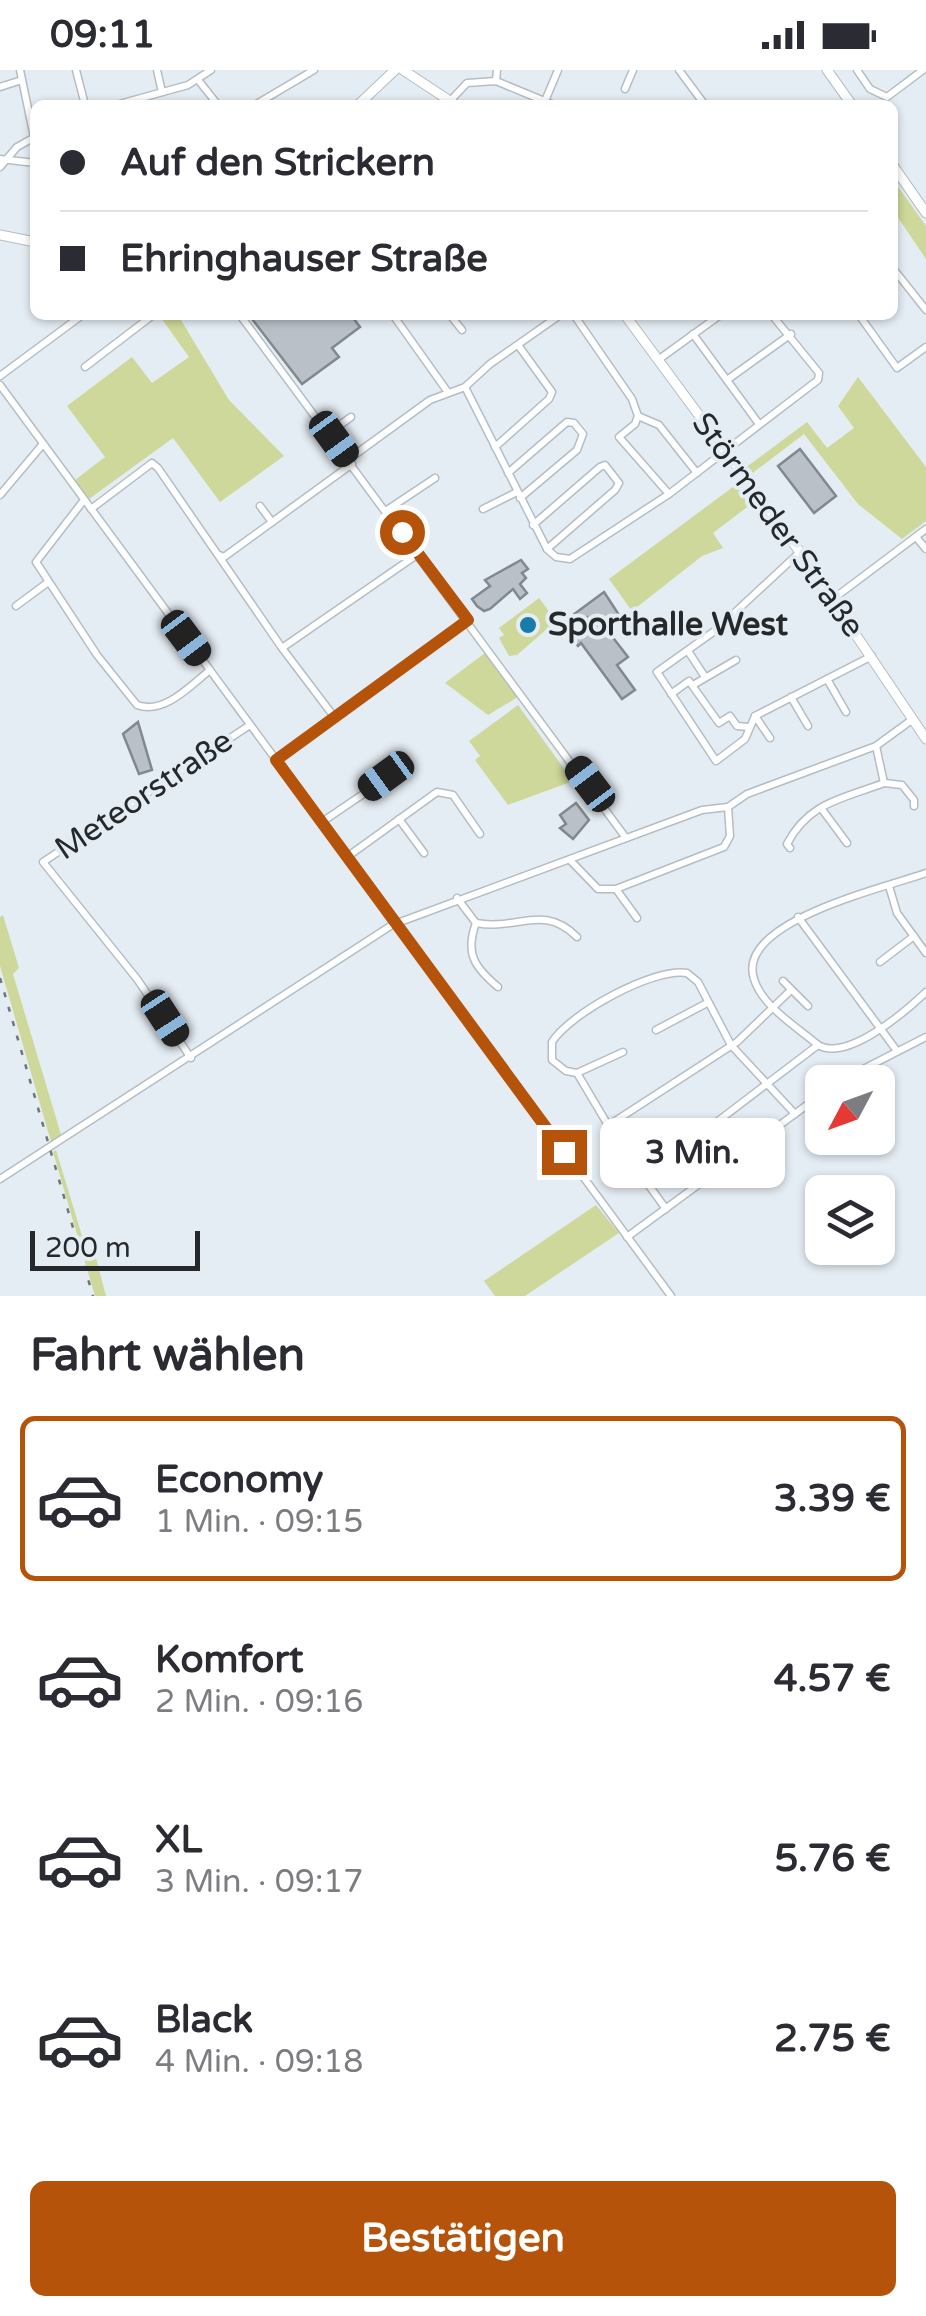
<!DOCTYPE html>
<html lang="de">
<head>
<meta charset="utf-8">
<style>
  body { margin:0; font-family:"Varela Round",sans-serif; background:#f2f2f3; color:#2b2b33; height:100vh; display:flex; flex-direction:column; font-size:38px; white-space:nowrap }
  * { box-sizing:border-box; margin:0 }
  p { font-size:32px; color:#7c7c81 }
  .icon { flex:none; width:55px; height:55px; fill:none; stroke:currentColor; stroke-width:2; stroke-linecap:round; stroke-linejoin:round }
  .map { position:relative; height:1226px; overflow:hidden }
  .drawer { display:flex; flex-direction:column; background:#fff; flex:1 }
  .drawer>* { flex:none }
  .top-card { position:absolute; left:30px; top:30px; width:868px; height:220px; border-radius:15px; box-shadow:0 2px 8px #0004; display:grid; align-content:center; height:220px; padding:0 30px; background:#fff }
  .needle { width:65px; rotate:229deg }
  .tools { position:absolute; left:805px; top:995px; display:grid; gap:20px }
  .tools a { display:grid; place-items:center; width:90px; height:90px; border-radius:15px; background:#fff; box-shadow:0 2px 8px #0004; font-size:50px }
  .scale { position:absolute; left:30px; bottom:25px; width:170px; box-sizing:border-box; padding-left:10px; border:5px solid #26292b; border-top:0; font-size:28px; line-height:35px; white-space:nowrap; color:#26292b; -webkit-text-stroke:8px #e5edf4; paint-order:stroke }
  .end { position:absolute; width:45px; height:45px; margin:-22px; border:12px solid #b45309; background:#fff; box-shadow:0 0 0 5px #fff }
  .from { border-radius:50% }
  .bubble { position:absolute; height:70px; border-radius:15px; background:#fff; box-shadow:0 2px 8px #0004; font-size:32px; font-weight:800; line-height:70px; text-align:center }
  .car { position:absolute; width:30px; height:60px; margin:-30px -15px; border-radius:12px; box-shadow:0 0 8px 2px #0007; background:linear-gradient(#222 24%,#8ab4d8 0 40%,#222 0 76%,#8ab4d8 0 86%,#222 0) }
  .top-card b { display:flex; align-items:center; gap:35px; height:95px; font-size:38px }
  .top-card b+b { border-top:2px solid #e1e1e2 }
  .top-card i { width:25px; height:25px; background:#2b2b33 }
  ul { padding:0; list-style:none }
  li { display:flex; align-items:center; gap:30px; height:165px; margin:0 20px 15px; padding:0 10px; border:5px solid transparent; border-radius:15px }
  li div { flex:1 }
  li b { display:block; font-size:38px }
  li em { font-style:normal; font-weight:800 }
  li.on { border-color:#b45309 }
  li>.icon { width:90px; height:90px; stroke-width:1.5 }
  h2 { padding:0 30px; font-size:45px; line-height:120px }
  .action { display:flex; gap:20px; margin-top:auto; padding:20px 30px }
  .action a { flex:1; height:115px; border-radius:15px; background:#b45309; color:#fff; font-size:40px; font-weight:800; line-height:115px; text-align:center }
  .status { display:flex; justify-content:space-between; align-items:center; height:70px; padding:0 50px; background:#fff; direction:ltr }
  .status svg { height:28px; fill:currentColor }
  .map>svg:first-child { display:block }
  .green { fill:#ced89a }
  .building { fill:#b9c0c7; stroke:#81888e; stroke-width:2.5 }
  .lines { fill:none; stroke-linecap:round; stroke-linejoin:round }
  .minor-casing { stroke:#b5bdc3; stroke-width:9 }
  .major-casing { stroke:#b5bdc3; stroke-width:11 }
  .minor { stroke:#fff; stroke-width:6 }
  .major { stroke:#fff; stroke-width:9 }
  .rail { stroke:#707579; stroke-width:2.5; stroke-dasharray:5 10; stroke-linecap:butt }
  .route { stroke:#b45309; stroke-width:12 }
  .poi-dot { fill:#177ca7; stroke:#e5edf4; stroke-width:4 }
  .labels { text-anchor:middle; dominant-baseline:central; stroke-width:8; stroke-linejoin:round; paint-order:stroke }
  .street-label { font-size:32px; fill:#26292b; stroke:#e5edf4 }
  .poi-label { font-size:32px; font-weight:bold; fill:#26292b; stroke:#e5edf4; text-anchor:start }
</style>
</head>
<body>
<div class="status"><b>09:11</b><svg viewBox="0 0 49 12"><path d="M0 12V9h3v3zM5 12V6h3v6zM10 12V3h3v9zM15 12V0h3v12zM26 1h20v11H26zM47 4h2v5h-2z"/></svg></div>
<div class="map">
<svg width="926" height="1226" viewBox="0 0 926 1226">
  <rect width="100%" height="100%" fill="#e5edf4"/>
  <!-- green -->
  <g class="green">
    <polygon points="892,108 926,156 926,189 893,140"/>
    <polygon points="159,245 178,245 229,330 284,386 220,432 173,368 89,429 75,410 105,387 67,336 132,287 152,313 189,287"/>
    <polygon points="858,307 926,397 926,451 902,469 858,434 804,364 750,405 745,398 807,352 827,378 854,358 838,336"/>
    <polygon points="741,411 755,431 713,463 723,478 702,486 632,541 609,509"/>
    <polygon points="539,528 556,551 517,585 509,586 499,568 504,565 499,558"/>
    <polygon points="485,583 518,627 488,645 445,613"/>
    <polygon points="518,635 573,711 508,735 475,690 480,686 469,671"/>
    <polygon points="3,845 19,898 13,904 62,1068 52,1075 0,896 0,847"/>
    <polygon points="56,1080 87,1182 95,1184 106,1226 95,1226 53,1082"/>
    <polygon points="596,1135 619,1163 525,1226 495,1226 484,1211"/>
  </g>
  <!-- building -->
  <g class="building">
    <polygon points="249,245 351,245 360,257 332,278 339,287 302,314"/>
    <polygon points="800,379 836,426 814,443 778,396"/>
    <polygon points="521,490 528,499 522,503 526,508 520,514 527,523 520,529 513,519 490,539 484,541 477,536 472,529 490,516 485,510"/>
    <polygon points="604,522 621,548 604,556 628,587 617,595 635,620 622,629 581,573 578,576 574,571 594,556 587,547 578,551 573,545"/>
    <polygon points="138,652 152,700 139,704 123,664"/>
    <polygon points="576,733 589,750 573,769 560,758 566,754 560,745"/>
  </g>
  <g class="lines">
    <!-- minor casing -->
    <g class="minor-casing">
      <g id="minor">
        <polyline points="20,0 34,67"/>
        <polyline points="76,0 85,35"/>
        <polyline points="157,0 162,22"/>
        <polyline points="679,0 705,35"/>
        <polyline points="857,0 870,19 887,27 923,0"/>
        <polyline points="199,11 218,35"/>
        <polyline points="496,11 497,0"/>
        <polyline points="0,17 22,10"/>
        <polyline points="625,19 633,0"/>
        <polyline points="450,31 467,13 496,11 554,35"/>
        <polyline points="545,31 558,0"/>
        <polyline points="116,35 188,15 211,0"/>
        <polyline points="255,35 314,0"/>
        <polyline points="0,89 35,93"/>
        <polyline points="0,97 17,77 35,67"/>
        <polyline points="892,197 926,240"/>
        <polyline points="240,245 626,768"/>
        <polyline points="393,245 447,321"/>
        <polyline points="450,245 462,260"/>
        <polyline points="574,245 632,329 638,346"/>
        <polyline points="859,245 897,298 926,277"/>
        <polyline points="693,264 759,354"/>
        <polyline points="658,290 720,245"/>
        <polyline points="85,297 153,245"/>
        <polyline points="0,306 81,246"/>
        <polyline points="727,310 791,264"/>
        <polyline points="0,315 671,1226"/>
        <polyline points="465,317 547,479 556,487 570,489 669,424 818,310 819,303 772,245"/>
        <polyline points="638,346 635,354 619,367 669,424"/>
        <polyline points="638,346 659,355 697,403"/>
        <polyline points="329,363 351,347"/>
        <polyline points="495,377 549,329 552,322 518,275"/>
        <polyline points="349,389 430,330 465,317 490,294 560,245"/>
        <polyline points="508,403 567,352 574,353 583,364 577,380 520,428"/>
        <polyline points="0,425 43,374"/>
        <path d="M84,430L36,492L97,585L137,635C164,645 190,616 210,600"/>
        <polyline points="260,436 272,452"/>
        <polyline points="91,439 152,393 158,398 282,578 335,648"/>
        <polyline points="483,439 517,422"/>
        <polyline points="387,440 435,408"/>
        <polyline points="533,455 600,397 605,395 619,413 615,420 547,479"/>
        <polyline points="916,467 926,479"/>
        <polyline points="800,482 716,560 657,602 716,691 745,669 755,646 872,586"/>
        <polyline points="219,485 224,487 352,394"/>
        <polyline points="833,529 926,459"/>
        <polyline points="16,536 47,513"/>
        <polyline points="282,578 418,484"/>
        <polyline points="688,581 705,607"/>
        <polyline points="827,609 846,642"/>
        <polyline points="693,615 736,590"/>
        <polyline points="671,624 689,611 719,653 730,646 737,656 748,657"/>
        <polyline points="791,627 808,656"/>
        <polyline points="755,646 770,668"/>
        <polyline points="276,690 468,550"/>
        <polyline points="884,713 902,715 914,730 914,736"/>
        <polyline points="821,738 847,773"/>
        <polyline points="399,749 424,783"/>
        <polyline points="322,752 400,699"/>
        <path d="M790,778L787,774C809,732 842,729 884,713L876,676"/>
        <polyline points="347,787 437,722 453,725 480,764"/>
        <polyline points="570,790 598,819 616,819 724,777 730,766 728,737"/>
        <polyline points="889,816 897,843 926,883"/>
        <polyline points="616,819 637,848"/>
        <path d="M457,828L476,853C465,883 474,897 498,917"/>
        <polyline points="798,847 897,981"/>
        <path d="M476,853C517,861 543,833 577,867"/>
        <polyline points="880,892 914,866"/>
        <polyline points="783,911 808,936"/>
        <polyline points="656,960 707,933"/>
        <path d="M818,975C847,992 905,942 926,922"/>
        <polyline points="191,988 137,909 43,792 250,655"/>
        <polyline points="577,1003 623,982"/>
        <polyline points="838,1012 926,967"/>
        <polyline points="609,1055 737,972 791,920"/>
        <path d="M643,1108L818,975C797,957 762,936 754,909C735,851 888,817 926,803"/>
        <polyline points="0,1109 392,855 702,740 728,737 747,724 876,676 913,649"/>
        <path d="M666,1139L621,1077L577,1003L566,1001L552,990V972C569,944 654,897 687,903L698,912L731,975L795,1044"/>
        <polyline points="627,1167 822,1024"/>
      </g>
    </g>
    <!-- major casing -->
    <g class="major-casing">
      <g id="major">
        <polyline points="403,0 456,35"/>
        <polyline points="827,0 852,35"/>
        <polyline points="358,35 395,0"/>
        <polyline points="892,94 926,143"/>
        <polyline points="0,165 35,172"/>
        <polyline points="625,245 800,482 926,669"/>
      </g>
    </g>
    <!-- minor -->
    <use href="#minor" class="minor"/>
    <!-- major -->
    <use href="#major" class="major"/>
    <!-- rail -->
    <polyline class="rail" points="0,908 93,1226"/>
  </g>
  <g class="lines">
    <!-- route -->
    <polyline class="route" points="402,462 468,550 276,690 564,1082"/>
  </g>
  <!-- markers -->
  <circle class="poi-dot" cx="528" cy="555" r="10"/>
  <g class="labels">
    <!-- street labels -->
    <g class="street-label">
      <text transform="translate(778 455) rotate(54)">Störmeder Straße</text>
      <text transform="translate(144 725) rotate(-34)">Meteorstraße</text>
    </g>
    <!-- poi labels -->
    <g class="poi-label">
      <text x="548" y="555">Sporthalle West</text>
    </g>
  </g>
</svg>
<div class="tools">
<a><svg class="needle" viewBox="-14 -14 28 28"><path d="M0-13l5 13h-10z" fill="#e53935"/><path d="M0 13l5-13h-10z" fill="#7c7c81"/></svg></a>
<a><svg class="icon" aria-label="layers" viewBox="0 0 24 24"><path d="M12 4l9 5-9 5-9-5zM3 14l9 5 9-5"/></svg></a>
</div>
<div class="scale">200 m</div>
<i class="end from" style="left:402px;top:462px"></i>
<i class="end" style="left:564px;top:1082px"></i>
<div class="bubble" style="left:600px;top:1048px;width:185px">3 Min.</div>
<i class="car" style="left:334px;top:369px;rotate:144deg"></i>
<i class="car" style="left:186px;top:568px;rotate:143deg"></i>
<i class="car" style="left:386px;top:706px;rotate:234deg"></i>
<i class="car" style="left:590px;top:714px;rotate:323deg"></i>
<i class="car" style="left:165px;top:948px;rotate:147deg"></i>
<div class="top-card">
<b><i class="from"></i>Auf den Strickern</b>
<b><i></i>Ehringhauser Straße</b>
</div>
</div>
<section class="drawer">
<h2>Fahrt wählen</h2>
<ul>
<li class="on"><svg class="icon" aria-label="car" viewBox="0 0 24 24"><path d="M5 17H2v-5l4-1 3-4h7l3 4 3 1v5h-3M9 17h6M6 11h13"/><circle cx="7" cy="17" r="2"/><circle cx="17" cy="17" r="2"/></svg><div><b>Economy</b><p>1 Min. · 09:15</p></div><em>3.39 €</em></li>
<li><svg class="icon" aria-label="car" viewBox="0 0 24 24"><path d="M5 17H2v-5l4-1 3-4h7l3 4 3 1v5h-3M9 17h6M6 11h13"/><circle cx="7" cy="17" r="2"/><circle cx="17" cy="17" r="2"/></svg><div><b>Komfort</b><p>2 Min. · 09:16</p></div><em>4.57 €</em></li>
<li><svg class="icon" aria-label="car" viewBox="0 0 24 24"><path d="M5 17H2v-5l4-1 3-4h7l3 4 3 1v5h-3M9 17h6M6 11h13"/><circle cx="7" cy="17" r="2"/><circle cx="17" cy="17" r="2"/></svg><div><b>XL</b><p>3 Min. · 09:17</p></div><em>5.76 €</em></li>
<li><svg class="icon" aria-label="car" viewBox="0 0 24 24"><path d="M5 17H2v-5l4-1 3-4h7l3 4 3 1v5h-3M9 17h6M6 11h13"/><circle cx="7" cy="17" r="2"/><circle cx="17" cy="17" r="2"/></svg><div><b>Black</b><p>4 Min. · 09:18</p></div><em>2.75 €</em></li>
</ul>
<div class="action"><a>Bestätigen</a></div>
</section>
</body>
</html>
